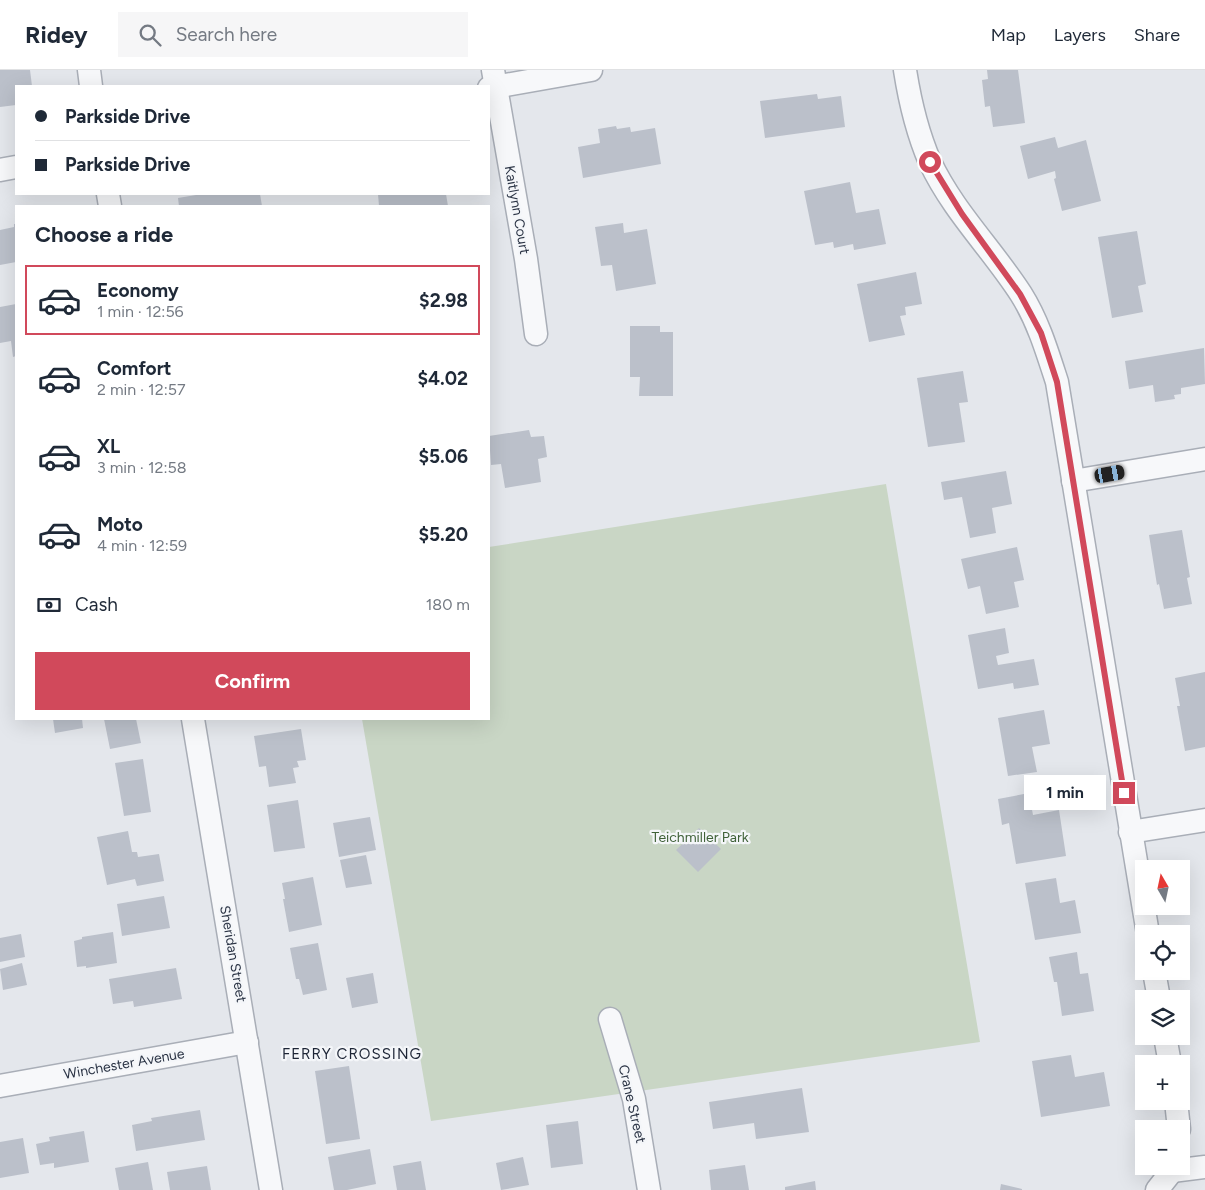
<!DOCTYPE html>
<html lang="en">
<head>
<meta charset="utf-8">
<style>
  body { margin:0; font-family:Figtree,sans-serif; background:#f6f6f7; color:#1f2937; height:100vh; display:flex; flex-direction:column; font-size:19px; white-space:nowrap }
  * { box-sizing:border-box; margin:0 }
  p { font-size:16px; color:#747a83 }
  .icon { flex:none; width:28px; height:28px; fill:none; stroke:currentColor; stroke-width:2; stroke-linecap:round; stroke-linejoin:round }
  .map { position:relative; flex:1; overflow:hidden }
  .drawer { position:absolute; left:15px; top:135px; width:475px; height:515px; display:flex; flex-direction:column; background:#fff; border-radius:0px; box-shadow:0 5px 20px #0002 }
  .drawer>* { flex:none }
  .hud { position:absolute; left:15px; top:15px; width:475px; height:110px; border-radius:0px; box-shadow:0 5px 20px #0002; display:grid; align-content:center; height:110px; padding:0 20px; background:#fff }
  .needle { width:32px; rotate:351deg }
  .tools { position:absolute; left:1135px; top:790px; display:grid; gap:10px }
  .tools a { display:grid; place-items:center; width:55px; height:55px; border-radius:0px; background:#fff; box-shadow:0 5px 20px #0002; font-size:25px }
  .end { position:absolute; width:22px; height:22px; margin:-11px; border:6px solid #d1495b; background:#fff; box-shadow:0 0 0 2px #fff }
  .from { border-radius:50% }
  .bubble { position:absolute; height:35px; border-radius:0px; background:#fff; box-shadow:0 5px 20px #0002; font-size:16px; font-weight:700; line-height:35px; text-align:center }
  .car { position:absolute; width:15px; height:30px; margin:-15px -8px; border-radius:6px; box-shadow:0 0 4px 1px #0007; background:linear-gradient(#222 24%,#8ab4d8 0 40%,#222 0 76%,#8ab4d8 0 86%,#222 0) }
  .hud b { display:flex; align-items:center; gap:18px; height:48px; font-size:19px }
  .hud b+b { border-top:1px solid #e0e1e3 }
  .hud i { width:12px; height:12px; background:#1f2937 }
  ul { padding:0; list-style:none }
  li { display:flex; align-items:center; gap:15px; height:70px; margin:0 10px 8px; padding:0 10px; border:2px solid transparent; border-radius:0px }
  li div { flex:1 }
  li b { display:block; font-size:19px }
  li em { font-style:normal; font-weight:700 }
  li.current { border-color:#d1495b }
  li>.icon { width:45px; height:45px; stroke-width:1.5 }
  h2 { padding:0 20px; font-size:22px; line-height:60px }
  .pay { display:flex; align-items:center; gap:12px; height:55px; padding:0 20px; font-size:19px }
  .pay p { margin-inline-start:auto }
  .action { display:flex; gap:10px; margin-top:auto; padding:10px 20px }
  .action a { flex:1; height:58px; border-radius:0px; background:#d1495b; color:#fff; font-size:20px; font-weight:700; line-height:58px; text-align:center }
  header { display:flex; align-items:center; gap:30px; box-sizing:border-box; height:70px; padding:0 25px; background:#fff; border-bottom:1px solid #e0e1e3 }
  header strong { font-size:24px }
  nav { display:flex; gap:28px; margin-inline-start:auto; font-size:18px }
  .search { width:350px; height:45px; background:#f6f6f7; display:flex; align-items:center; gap:12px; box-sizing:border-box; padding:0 18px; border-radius:0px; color:#747a83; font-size:19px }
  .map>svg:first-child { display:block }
  .green { fill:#c9d6c5 }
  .building { fill:#bbc0ca }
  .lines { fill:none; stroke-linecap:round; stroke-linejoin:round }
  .street-casing { stroke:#a9aeb7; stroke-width:25 }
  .street { stroke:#f7f8fa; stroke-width:22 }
  .route { stroke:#d1495b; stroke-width:6 }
  .labels { text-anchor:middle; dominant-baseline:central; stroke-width:4.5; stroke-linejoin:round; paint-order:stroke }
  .street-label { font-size:14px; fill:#2b3445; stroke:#f4f6f9 }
  .park-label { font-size:14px; fill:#3f6138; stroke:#f4f6f9 }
  .neighbourhood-label { font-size:15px; letter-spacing:1px; fill:#1d2536; stroke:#f4f6f9 }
</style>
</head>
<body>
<header>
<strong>Ridey</strong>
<div class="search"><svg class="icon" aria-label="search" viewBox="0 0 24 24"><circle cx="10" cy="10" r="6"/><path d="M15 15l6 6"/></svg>Search here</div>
<nav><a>Map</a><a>Layers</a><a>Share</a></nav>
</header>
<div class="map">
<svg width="1205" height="1120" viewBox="0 0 1205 1120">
  <rect width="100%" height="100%" fill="#e4e7ec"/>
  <!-- green -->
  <polygon class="green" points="886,414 980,972 431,1051 362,649 489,649 489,477"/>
  <!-- building -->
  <g class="building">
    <polygon points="0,0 30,0 32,16 16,16 16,35 0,37"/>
    <polygon points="987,0 1018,0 1025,53 993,57 990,36 985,37 982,10 988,9"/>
    <polygon points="817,24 818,29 841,26 845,57 765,68 760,31"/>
    <polygon points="616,56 617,59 630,57 631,62 655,58 661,94 583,108 578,77 600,73 598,59"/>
    <polygon points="1055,67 1058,78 1086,70 1101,131 1062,141 1054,109 1056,108 1055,101 1028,109 1020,76"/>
    <polygon points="850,112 856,143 879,139 886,174 854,180 853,174 834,178 833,172 815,175 804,121"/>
    <polygon points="202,124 260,124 262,136 179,136 178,128"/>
    <polygon points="378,124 425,124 425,125 446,124 448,136 379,136"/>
    <polygon points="623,153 624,163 647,159 656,214 616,221 612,195 601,196 595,157"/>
    <polygon points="14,154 16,154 16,192 0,195 0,160 14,157"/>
    <polygon points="1137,161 1146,214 1138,216 1143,242 1112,248 1098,167"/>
    <polygon points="916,202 922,234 905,237 906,245 900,246 905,265 869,272 857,214"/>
    <polygon points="16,234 16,286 13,287 11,271 0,273 0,237"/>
    <polygon points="630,256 660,256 660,262 673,262 673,326 639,326 640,307 630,307"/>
    <polygon points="1204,278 1205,314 1181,318 1181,324 1174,325 1175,329 1155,332 1153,315 1129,319 1125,291"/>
    <polygon points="963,301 968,332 959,333 965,372 928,377 917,308"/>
    <polygon points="529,360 531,367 544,366 547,387 538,389 541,412 505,418 501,394 491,395 489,366"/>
    <polygon points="1006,401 1012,434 992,438 996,463 970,468 962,427 944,430 941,412"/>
    <polygon points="1182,460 1190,507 1187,508 1192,534 1164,539 1159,514 1157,515 1149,465"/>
    <polygon points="1017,477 1024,510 1014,512 1019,537 986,544 980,516 968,519 961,489"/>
    <polygon points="1005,558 1009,583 996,586 998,595 1034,589 1039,615 1014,619 1013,613 978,619 968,565"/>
    <polygon points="1205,602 1205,677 1185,681 1177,636 1180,636 1175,608"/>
    <polygon points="1044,640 1050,674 1032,677 1037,702 1008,706 998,648"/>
    <polygon points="53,649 82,649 83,658 55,663"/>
    <polygon points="104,649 136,649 141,673 110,679"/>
    <polygon points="301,659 306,690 297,691 299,697 293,698 296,713 269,717 266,696 259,697 254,666"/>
    <polygon points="143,689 151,742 124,746 115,693"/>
    <polygon points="1029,723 1033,745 1059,740 1066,786 1016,794 1009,753 1002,755 998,729"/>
    <polygon points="298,730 305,778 274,782 267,735"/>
    <polygon points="370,747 376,780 339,787 333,753"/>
    <polygon points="699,758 721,779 698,802 676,780"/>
    <polygon points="128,761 132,782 137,782 138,787 159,784 164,811 137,816 135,809 107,815 97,767"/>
    <polygon points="366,785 372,814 346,818 340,790"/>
    <polygon points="313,807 322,855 289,862 283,829 285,829 282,813"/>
    <polygon points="1056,808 1060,833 1075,830 1081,863 1035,870 1025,813"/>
    <polygon points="164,826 170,858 122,866 117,834"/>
    <polygon points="113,862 117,893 86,898 86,896 77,897 74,871 82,869 82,867"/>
    <polygon points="21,864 25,887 0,892 0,868"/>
    <polygon points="318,873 327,920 303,925 299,909 296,909 290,878"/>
    <polygon points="1077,882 1080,904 1088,903 1094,941 1062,946 1057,912 1054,912 1049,887"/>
    <polygon points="22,893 27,915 3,920 0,899"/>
    <polygon points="176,898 182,929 134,937 133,931 113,934 109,909"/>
    <polygon points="373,903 378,933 352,938 346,908"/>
    <polygon points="1071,985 1075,1007 1104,1002 1110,1036 1041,1047 1032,991"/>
    <polygon points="349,996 360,1069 326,1074 315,1001"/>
    <polygon points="802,1018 809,1062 756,1069 754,1053 713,1059 709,1032"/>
    <polygon points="200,1040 205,1070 136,1081 132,1055 152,1051 151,1048"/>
    <polygon points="578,1051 583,1094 551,1098 546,1055"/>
    <polygon points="84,1061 89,1092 54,1098 54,1093 40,1095 36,1074 50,1071 49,1067"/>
    <polygon points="23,1068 29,1103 0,1108 0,1072"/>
    <polygon points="370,1079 376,1114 347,1120 334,1120 328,1087"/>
    <polygon points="523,1087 529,1115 501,1120 496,1093"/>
    <polygon points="421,1091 426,1120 397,1120 393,1096"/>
    <polygon points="148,1092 153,1120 119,1120 115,1098"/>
    <polygon points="745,1095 749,1120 711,1120 709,1100"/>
    <polygon points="207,1096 211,1120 170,1120 167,1102"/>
    <polygon points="815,1111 816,1120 785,1120 785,1117"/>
    <polygon points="1001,1114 1022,1119 1022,1120 1000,1120"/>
  </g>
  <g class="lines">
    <!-- street casing -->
    <g class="street-casing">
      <g id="street">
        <polyline points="89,0 91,16"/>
        <polyline points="493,0 526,189 536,264"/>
        <path d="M905,0C910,32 917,62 930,92C953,141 992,179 1021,224C1038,251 1047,281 1057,312L1148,864"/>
        <polyline points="489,18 591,0"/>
        <polyline points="0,100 16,97"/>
        <polyline points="108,124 110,136"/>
        <polyline points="1073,411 1205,389"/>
        <polyline points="193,649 271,1120"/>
        <polyline points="1130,762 1205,750"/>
        <polyline points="1154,901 1159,929"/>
        <polyline points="610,949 634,1029 649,1120"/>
        <polyline points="1165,966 1170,994"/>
        <polyline points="0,1016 247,972"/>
        <polyline points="1176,1031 1179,1059"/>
        <polyline points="1172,1101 1205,1097"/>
        <polyline points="1157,1120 1172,1101 1173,1096"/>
      </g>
    </g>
    <!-- street -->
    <use href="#street" class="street"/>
  </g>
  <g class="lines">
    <!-- route -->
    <polyline class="route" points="930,92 962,144 1020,224 1041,263 1057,312 1124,723"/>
  </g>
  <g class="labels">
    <!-- street labels -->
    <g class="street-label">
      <text transform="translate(517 140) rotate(80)">Kaitlynn Court</text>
      <text transform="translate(233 884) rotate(80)">Sheridan Street</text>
      <text transform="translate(124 994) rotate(-10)">Winchester Avenue</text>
      <text transform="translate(632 1034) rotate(77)">Crane Street</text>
    </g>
    <!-- park labels -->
    <g class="park-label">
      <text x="700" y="767">Teichmiller Park</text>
    </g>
    <!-- neighbourhood labels -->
    <g class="neighbourhood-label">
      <text x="352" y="984">FERRY CROSSING</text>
    </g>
  </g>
</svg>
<div class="tools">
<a><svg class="needle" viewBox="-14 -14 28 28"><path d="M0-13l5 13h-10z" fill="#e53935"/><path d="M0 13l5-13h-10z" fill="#747a83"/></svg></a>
<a><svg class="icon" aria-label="locate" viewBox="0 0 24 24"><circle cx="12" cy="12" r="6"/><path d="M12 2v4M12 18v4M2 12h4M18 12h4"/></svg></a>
<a><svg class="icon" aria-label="layers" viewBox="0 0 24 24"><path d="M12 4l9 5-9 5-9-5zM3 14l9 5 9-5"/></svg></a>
<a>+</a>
<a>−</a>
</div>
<i class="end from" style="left:930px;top:92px"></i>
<i class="end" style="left:1124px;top:723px"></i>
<div class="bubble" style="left:1024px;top:705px;width:82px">1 min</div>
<i class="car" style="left:1110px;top:404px;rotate:80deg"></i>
<div class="hud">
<b><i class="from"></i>Parkside Drive</b>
<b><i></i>Parkside Drive</b>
</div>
<section class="drawer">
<h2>Choose a ride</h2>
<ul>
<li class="current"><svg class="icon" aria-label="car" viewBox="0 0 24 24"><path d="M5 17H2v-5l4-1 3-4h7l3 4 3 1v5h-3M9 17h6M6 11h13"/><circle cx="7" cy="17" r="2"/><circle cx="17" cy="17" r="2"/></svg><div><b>Economy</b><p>1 min · 12:56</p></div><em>$2.98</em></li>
<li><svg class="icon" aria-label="car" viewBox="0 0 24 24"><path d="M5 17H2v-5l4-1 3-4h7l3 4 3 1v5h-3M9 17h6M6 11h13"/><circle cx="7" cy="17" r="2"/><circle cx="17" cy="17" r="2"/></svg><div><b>Comfort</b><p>2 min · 12:57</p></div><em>$4.02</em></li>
<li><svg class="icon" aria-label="car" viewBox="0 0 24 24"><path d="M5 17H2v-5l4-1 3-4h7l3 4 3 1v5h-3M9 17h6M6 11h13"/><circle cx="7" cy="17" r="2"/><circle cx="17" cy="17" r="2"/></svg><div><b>XL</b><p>3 min · 12:58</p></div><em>$5.06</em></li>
<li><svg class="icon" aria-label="car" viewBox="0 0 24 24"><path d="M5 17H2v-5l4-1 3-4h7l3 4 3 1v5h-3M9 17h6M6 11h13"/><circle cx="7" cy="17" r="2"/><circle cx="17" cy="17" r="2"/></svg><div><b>Moto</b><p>4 min · 12:59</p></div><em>$5.20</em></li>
</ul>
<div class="pay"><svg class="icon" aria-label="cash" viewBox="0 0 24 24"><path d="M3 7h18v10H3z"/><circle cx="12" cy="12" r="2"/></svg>Cash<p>180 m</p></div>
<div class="action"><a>Confirm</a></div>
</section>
</div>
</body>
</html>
